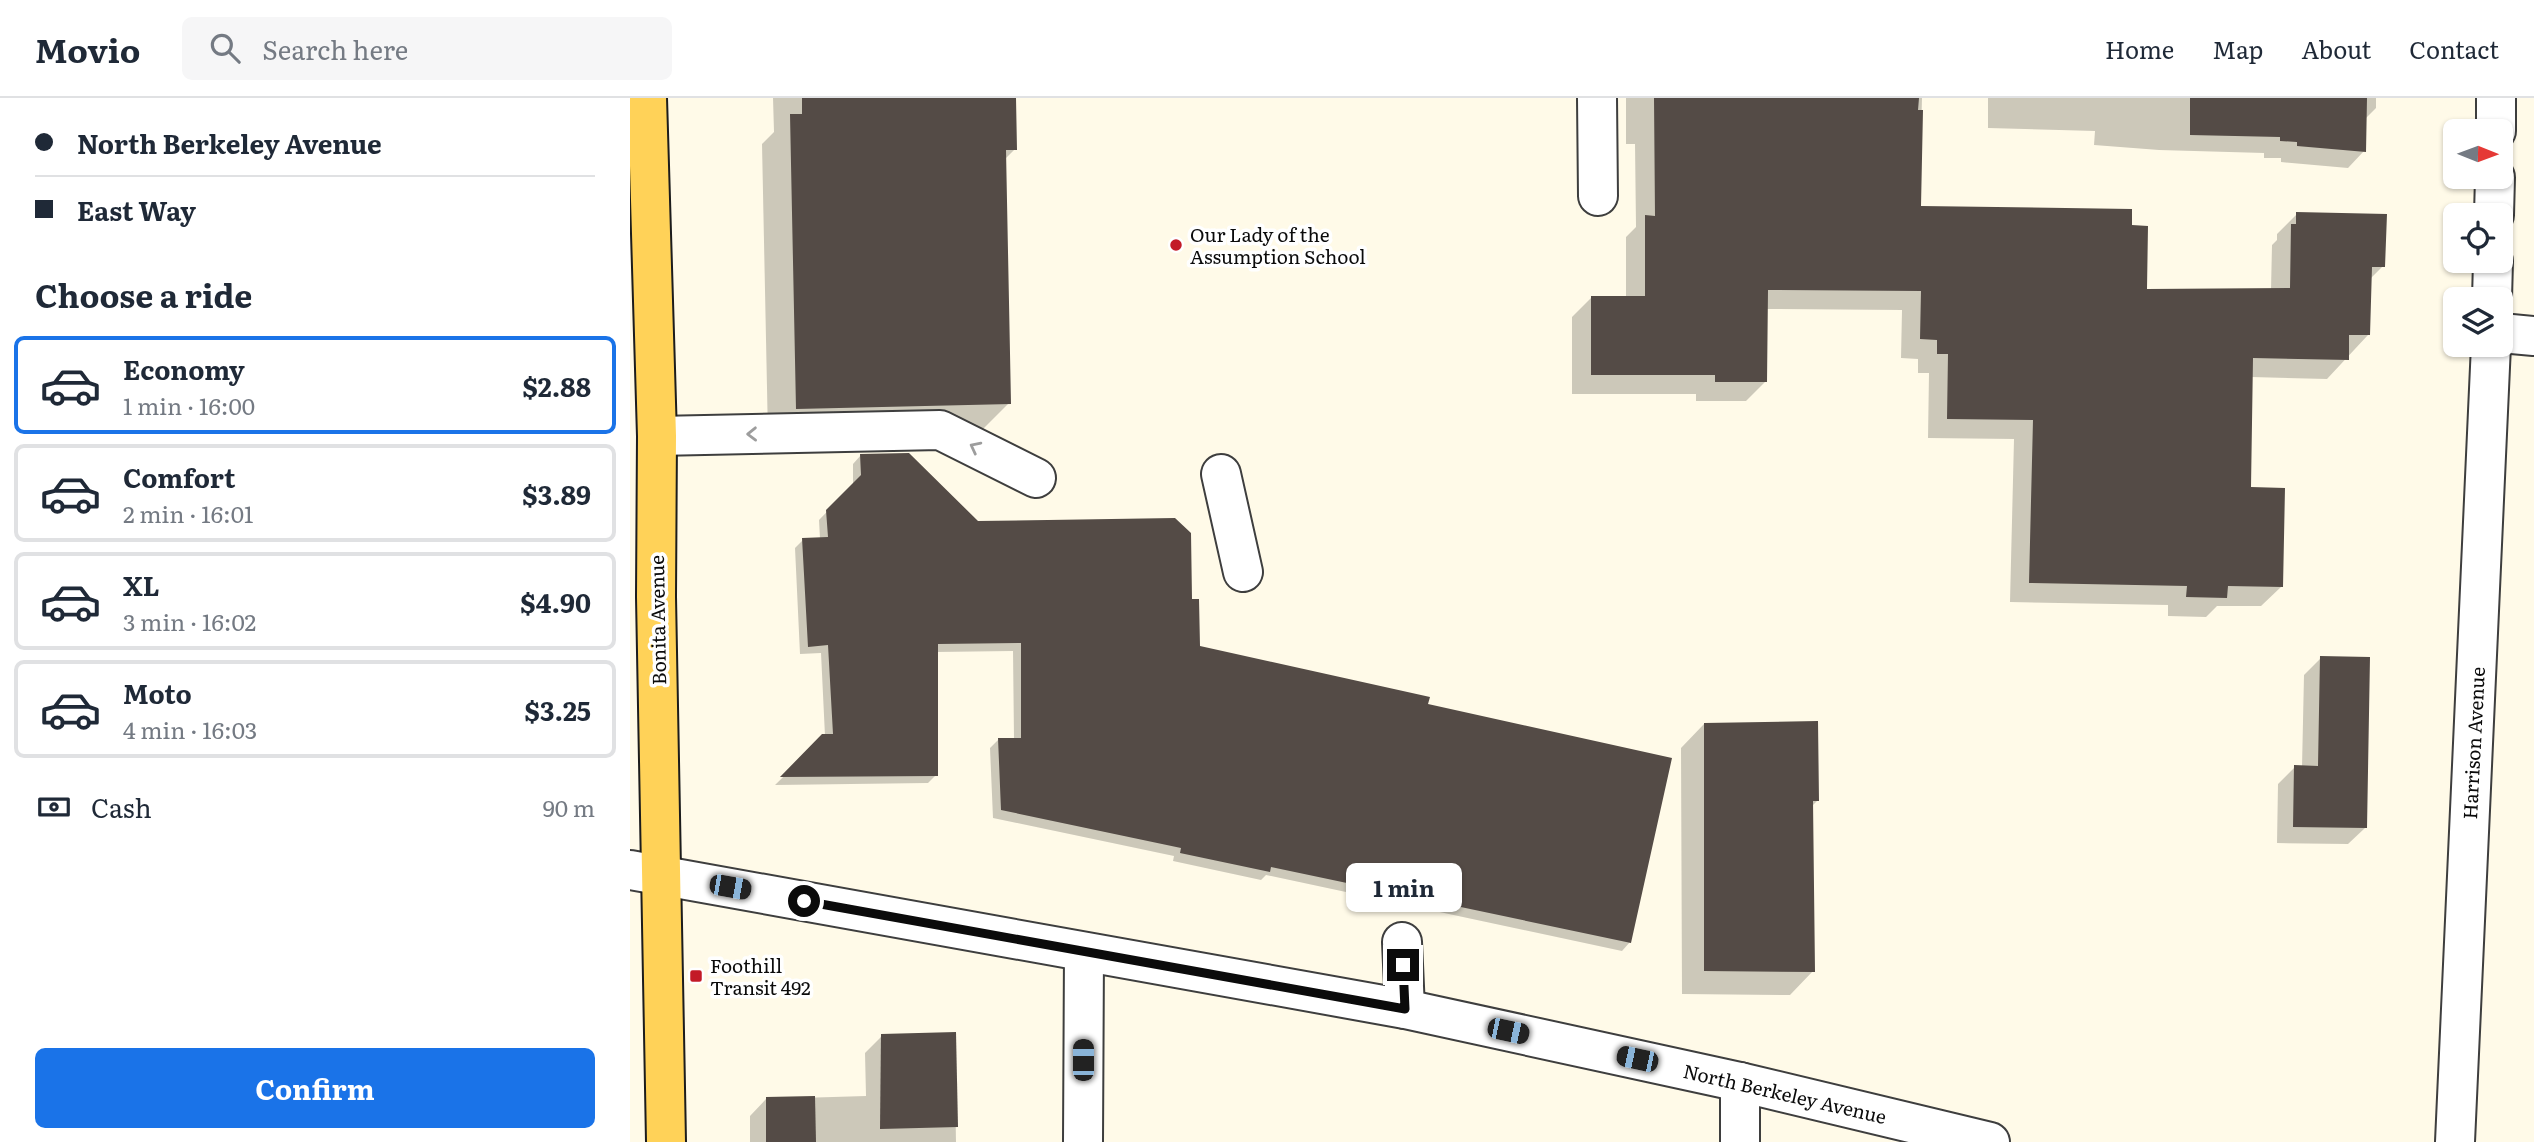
<!DOCTYPE html>
<html lang="en">
<head>
<meta charset="utf-8">
<style>
  body { margin:0; font-family:Literata,serif; background:#f6f6f7; color:#1f2937; height:100vh; display:flex; flex-direction:column; font-size:26px; white-space:nowrap }
  * { box-sizing:border-box; margin:0 }
  p { font-size:23px; color:#747a83 }
  .icon { flex:none; width:38px; height:38px; fill:none; stroke:currentColor; stroke-width:2; stroke-linecap:round; stroke-linejoin:round }
  .map { position:relative; flex:1; overflow:hidden }
  .side { display:flex; flex-direction:column; background:#fff; width:630px }
  .side>* { flex:none }
  .hud { display:grid; align-content:center; height:154px; padding:0 35px; background:#fff }
  .needle { width:46px; rotate:91deg }
  .controls { position:absolute; left:1813px; top:21px; display:grid; gap:14px }
  .controls a { display:grid; place-items:center; width:70px; height:70px; border-radius:10px; background:#fff; box-shadow:0 2px 5px #0004; font-size:35px }
  .end { position:absolute; width:32px; height:32px; margin:-16px; border:9px solid #0b0b0b; background:#fff; box-shadow:0 0 0 4px #fff }
  .from { border-radius:50% }
  .bubble { position:absolute; height:49px; border-radius:10px; background:#fff; box-shadow:0 2px 5px #0004; font-size:23px; font-weight:700; line-height:49px; text-align:center }
  .car { position:absolute; width:21px; height:42px; margin:-21px -10px; border-radius:9px; box-shadow:0 0 5px 2px #0007; background:linear-gradient(#222 24%,#8ab4d8 0 40%,#222 0 76%,#8ab4d8 0 86%,#222 0) }
  .hud b { display:flex; align-items:center; gap:24px; height:66px; font-size:26px }
  .hud b+b { border-top:2px solid #e0e1e3 }
  .hud i { width:18px; height:18px; background:#1f2937 }
  ul { padding:0; list-style:none }
  li { display:flex; align-items:center; gap:21px; height:98px; margin:0 14px 10px; padding:0 21px; border:4px solid #e0e1e3; border-radius:10px }
  li div { flex:1 }
  li b { display:block; font-size:26px }
  li em { font-style:normal; font-weight:700 }
  li.on { border-color:#1a73e8 }
  li>.icon { width:63px; height:63px; stroke-width:1.5 }
  h2 { padding:0 35px; font-size:32px; line-height:84px }
  .pay { display:flex; align-items:center; gap:18px; height:77px; padding:0 35px; font-size:26px }
  .pay p { margin-inline-start:auto }
  .cta { display:flex; gap:14px; margin-top:auto; padding:14px 35px }
  .cta a { flex:1; height:80px; border-radius:10px; background:#1a73e8; color:#fff; font-size:28px; font-weight:700; line-height:80px; text-align:center }
  header { display:flex; align-items:center; gap:42px; box-sizing:border-box; height:98px; padding:0 35px; background:#fff; border-bottom:2px solid #e0e1e3 }
  header strong { font-size:33px }
  nav { display:flex; gap:38px; margin-inline-start:auto; font-size:24px }
  .search { width:490px; height:63px; background:#f6f6f7; display:flex; align-items:center; gap:18px; box-sizing:border-box; padding:0 24px; border-radius:10px; color:#747a83; font-size:26px }
  main { display:flex; flex:1; min-height:0 }
  .map>svg:first-child { display:block }
  .shadow { fill:#0003 }
  .building { fill:#544b46 }
  .lines { fill:none; stroke-linecap:round; stroke-linejoin:round }
  .minor-casing { stroke:#3e3e3e; stroke-width:42 }
  .major-casing { stroke:#1c1c1c; stroke-width:42 }
  .minor { stroke:#fff; stroke-width:38 }
  .major { stroke:#ffd258; stroke-width:38 }
  .oneway { stroke:#9d9d9d }
  .route { stroke:#0b0b0b; stroke-width:9 }
  .poi-dot { fill:#c31a27; stroke:#fff; stroke-width:2.5 }
  .labels { text-anchor:middle; dominant-baseline:central; stroke-width:7; stroke-linejoin:round; paint-order:stroke }
  .poi-label { font-size:19px; fill:#0b0b0b; stroke:#fff; text-anchor:start }
  .street-label { font-size:19px; fill:#0b0b0b; stroke:#fff }
</style>
</head>
<body>
<header>
<strong>Movio</strong>
<div class="search"><svg class="icon" aria-label="search" viewBox="0 0 24 24"><circle cx="10" cy="10" r="6"/><path d="M15 15l6 6"/></svg>Search here</div>
<nav><a>Home</a><a>Map</a><a>About</a><a>Contact</a></nav>
</header>
<main>
<section class="side">
<div class="hud">
<b><i class="from"></i>North Berkeley Avenue</b>
<b><i></i>East Way</b>
</div>
<h2>Choose a ride</h2>
<ul>
<li class="on"><svg class="icon" aria-label="car" viewBox="0 0 24 24"><path d="M5 17H2v-5l4-1 3-4h7l3 4 3 1v5h-3M9 17h6M6 11h13"/><circle cx="7" cy="17" r="2"/><circle cx="17" cy="17" r="2"/></svg><div><b>Economy</b><p>1 min · 16:00</p></div><em>$2.88</em></li>
<li><svg class="icon" aria-label="car" viewBox="0 0 24 24"><path d="M5 17H2v-5l4-1 3-4h7l3 4 3 1v5h-3M9 17h6M6 11h13"/><circle cx="7" cy="17" r="2"/><circle cx="17" cy="17" r="2"/></svg><div><b>Comfort</b><p>2 min · 16:01</p></div><em>$3.89</em></li>
<li><svg class="icon" aria-label="car" viewBox="0 0 24 24"><path d="M5 17H2v-5l4-1 3-4h7l3 4 3 1v5h-3M9 17h6M6 11h13"/><circle cx="7" cy="17" r="2"/><circle cx="17" cy="17" r="2"/></svg><div><b>XL</b><p>3 min · 16:02</p></div><em>$4.90</em></li>
<li><svg class="icon" aria-label="car" viewBox="0 0 24 24"><path d="M5 17H2v-5l4-1 3-4h7l3 4 3 1v5h-3M9 17h6M6 11h13"/><circle cx="7" cy="17" r="2"/><circle cx="17" cy="17" r="2"/></svg><div><b>Moto</b><p>4 min · 16:03</p></div><em>$3.25</em></li>
</ul>
<div class="pay"><svg class="icon" aria-label="cash" viewBox="0 0 24 24"><path d="M3 7h18v10H3z"/><circle cx="12" cy="12" r="2"/></svg>Cash<p>90 m</p></div>
<div class="cta"><a>Confirm</a></div>
</section>
<div class="map">
<svg width="1904" height="1044" viewBox="0 0 1904 1044">
  <rect width="100%" height="100%" fill="#fffae8"/>
  <!-- shadow -->
  <g class="shadow">
    <polygon points="143,0 384,0 385,51 374,62 379,305 350,334 138,339 132,46 144,34"/>
    <polygon points="996,0 1292,0 1289,109 1500,129 1516,193 1641,192 1642,147 1647,142 1647,136 1667,116 1753,168 1740,181 1738,237 1697,281 1621,279 1619,390 1651,489 1631,508 1587,508 1576,519 1538,518 1538,507 1380,504 1384,341 1298,340 1299,275 1288,275 1288,261 1271,260 1272,212 1136,211 1135,284 1116,303 1066,303 1066,296 942,296 942,219 962,199 996,200 996,139 1006,129 1005,46 996,46"/>
    <polygon points="1358,0 1746,0 1746,10 1735,21 1734,53 1718,70 1651,64 1651,60 1634,60 1634,55 1529,52 1464,47 1465,33 1358,30"/>
    <polygon points="231,357 347,425 560,503 568,549 796,607 1000,844 992,853 636,777 631,782 543,763 544,758 363,720 360,650 369,641 384,641 383,553 306,554 306,677 298,685 145,687 195,638 191,555 170,556 165,450 173,442 190,441 189,422 223,387 223,366"/>
    <polygon points="1691,560 1735,730 1718,746 1647,745 1648,686 1665,669 1672,669 1674,577"/>
    <polygon points="1074,626 1187,703 1181,709 1183,873 1160,897 1052,896 1051,650"/>
    <polygon points="324,936 326,1044 120,1044 120,1018 136,1001 236,998 235,955 252,938"/>
  </g>
  <!-- building -->
  <g class="building">
    <polygon points="172,0 386,0 387,52 376,52 381,306 166,311 160,16 172,16"/>
    <polygon points="1024,0 1289,0 1288,12 1293,12 1291,108 1502,111 1502,127 1518,128 1517,191 1660,190 1661,126 1666,126 1666,114 1757,116 1755,169 1742,169 1740,237 1719,237 1719,262 1623,260 1621,389 1655,390 1653,489 1598,488 1597,500 1556,499 1557,488 1399,485 1403,322 1317,321 1318,256 1307,256 1307,242 1290,241 1291,193 1138,192 1137,284 1085,284 1085,277 961,277 961,198 1015,198 1015,117 1025,118"/>
    <polygon points="1560,0 1737,0 1736,54 1667,48 1667,44 1650,43 1650,39 1560,37"/>
    <polygon points="279,355 348,423 545,420 561,435 562,501 569,501 570,548 800,599 798,606 1042,660 1001,845 641,769 640,774 550,755 551,750 371,712 368,640 391,640 391,545 308,546 308,678 150,679 192,636 203,636 198,547 178,549 172,440 198,439 196,412 231,377 230,356"/>
    <polygon points="1690,558 1740,559 1737,730 1663,729 1664,667 1688,668"/>
    <polygon points="1188,623 1189,703 1183,703 1185,874 1074,873 1074,625"/>
    <polygon points="326,934 328,1029 250,1031 251,936"/>
    <polygon points="185,998 186,1044 136,1044 136,999"/>
  </g>
  <g class="lines">
    <!-- minor casing -->
    <g class="minor-casing">
      <g id="minor">
        <polyline points="967,0 968,98"/>
        <polyline points="1866,33 1866,0"/>
        <polyline points="1864,117 1865,79"/>
        <polyline points="1862,201 1863,163"/>
        <polyline points="1871,235 1904,238"/>
        <polyline points="27,338 310,332 406,380"/>
        <polyline points="591,376 613,474"/>
        <polyline points="0,772 775,911 1110,984 1360,1044"/>
        <polyline points="772,844 775,911"/>
        <polyline points="1110,984 1110,1044"/>
        <polyline points="453,1044 454,854"/>
        <polyline points="1825,1044 1861,247"/>
      </g>
    </g>
    <!-- major casing -->
    <g class="major-casing">
      <polyline id="major" points="17,0 27,338 26,499 36,1044"/>
    </g>
    <!-- minor -->
    <use href="#minor" class="minor"/>
    <!-- major -->
    <use href="#major" class="major"/>
  </g>
  <!-- one-way arrows -->
  <defs><path id="oneway-chevron" d="M-2-3.5L2.5 0L-2 3.5" fill="none" stroke-width="1.6" stroke-linecap="round" stroke-linejoin="round" transform="scale(1.75)"/></defs>
  <g class="oneway">
    <use href="#oneway-chevron" transform="translate(122 336) rotate(179)"/>
    <use href="#oneway-chevron" transform="translate(345 349) rotate(-153)"/>
  </g>
  <g class="lines">
    <!-- route -->
    <polyline class="route" points="174,803 775,911 773,867"/>
  </g>
  <!-- markers -->
  <g class="poi-dot">
    <circle cx="546" cy="147" r="7"/>
    <rect x="59" y="871" width="14" height="14" rx="3.5"/>
  </g>
  <g class="labels">
    <!-- poi labels -->
    <g class="poi-label">
      <text x="560" y="136">Our Lady of the<tspan x="560" dy="22">Assumption School</tspan></text>
      <text x="80" y="867">Foothill<tspan x="80" dy="22">Transit 492</tspan></text>
    </g>
    <!-- street labels -->
    <g class="street-label">
      <text transform="translate(27 522) rotate(-91)">Bonita Avenue</text>
      <text transform="translate(1843 645) rotate(-87)">Harrison Avenue</text>
      <text transform="translate(1155 995) rotate(13)">North Berkeley Avenue</text>
    </g>
  </g>
</svg>
<div class="controls">
<a><svg class="needle" viewBox="-14 -14 28 28"><path d="M0-13l5 13h-10z" fill="#e53935"/><path d="M0 13l5-13h-10z" fill="#747a83"/></svg></a>
<a><svg class="icon" aria-label="locate" viewBox="0 0 24 24"><circle cx="12" cy="12" r="6"/><path d="M12 2v4M12 18v4M2 12h4M18 12h4"/></svg></a>
<a><svg class="icon" aria-label="layers" viewBox="0 0 24 24"><path d="M12 4l9 5-9 5-9-5zM3 14l9 5 9-5"/></svg></a>
</div>
<i class="end from" style="left:174px;top:803px"></i>
<i class="end" style="left:773px;top:867px"></i>
<div class="bubble" style="left:716px;top:765px;width:116px">1 min</div>
<i class="car" style="left:100px;top:789px;rotate:100deg"></i>
<i class="car" style="left:878px;top:933px;rotate:102deg"></i>
<i class="car" style="left:1007px;top:961px;rotate:282deg"></i>
<i class="car" style="left:453px;top:962px;rotate:0deg"></i>
</div>
</main>
</body>
</html>
